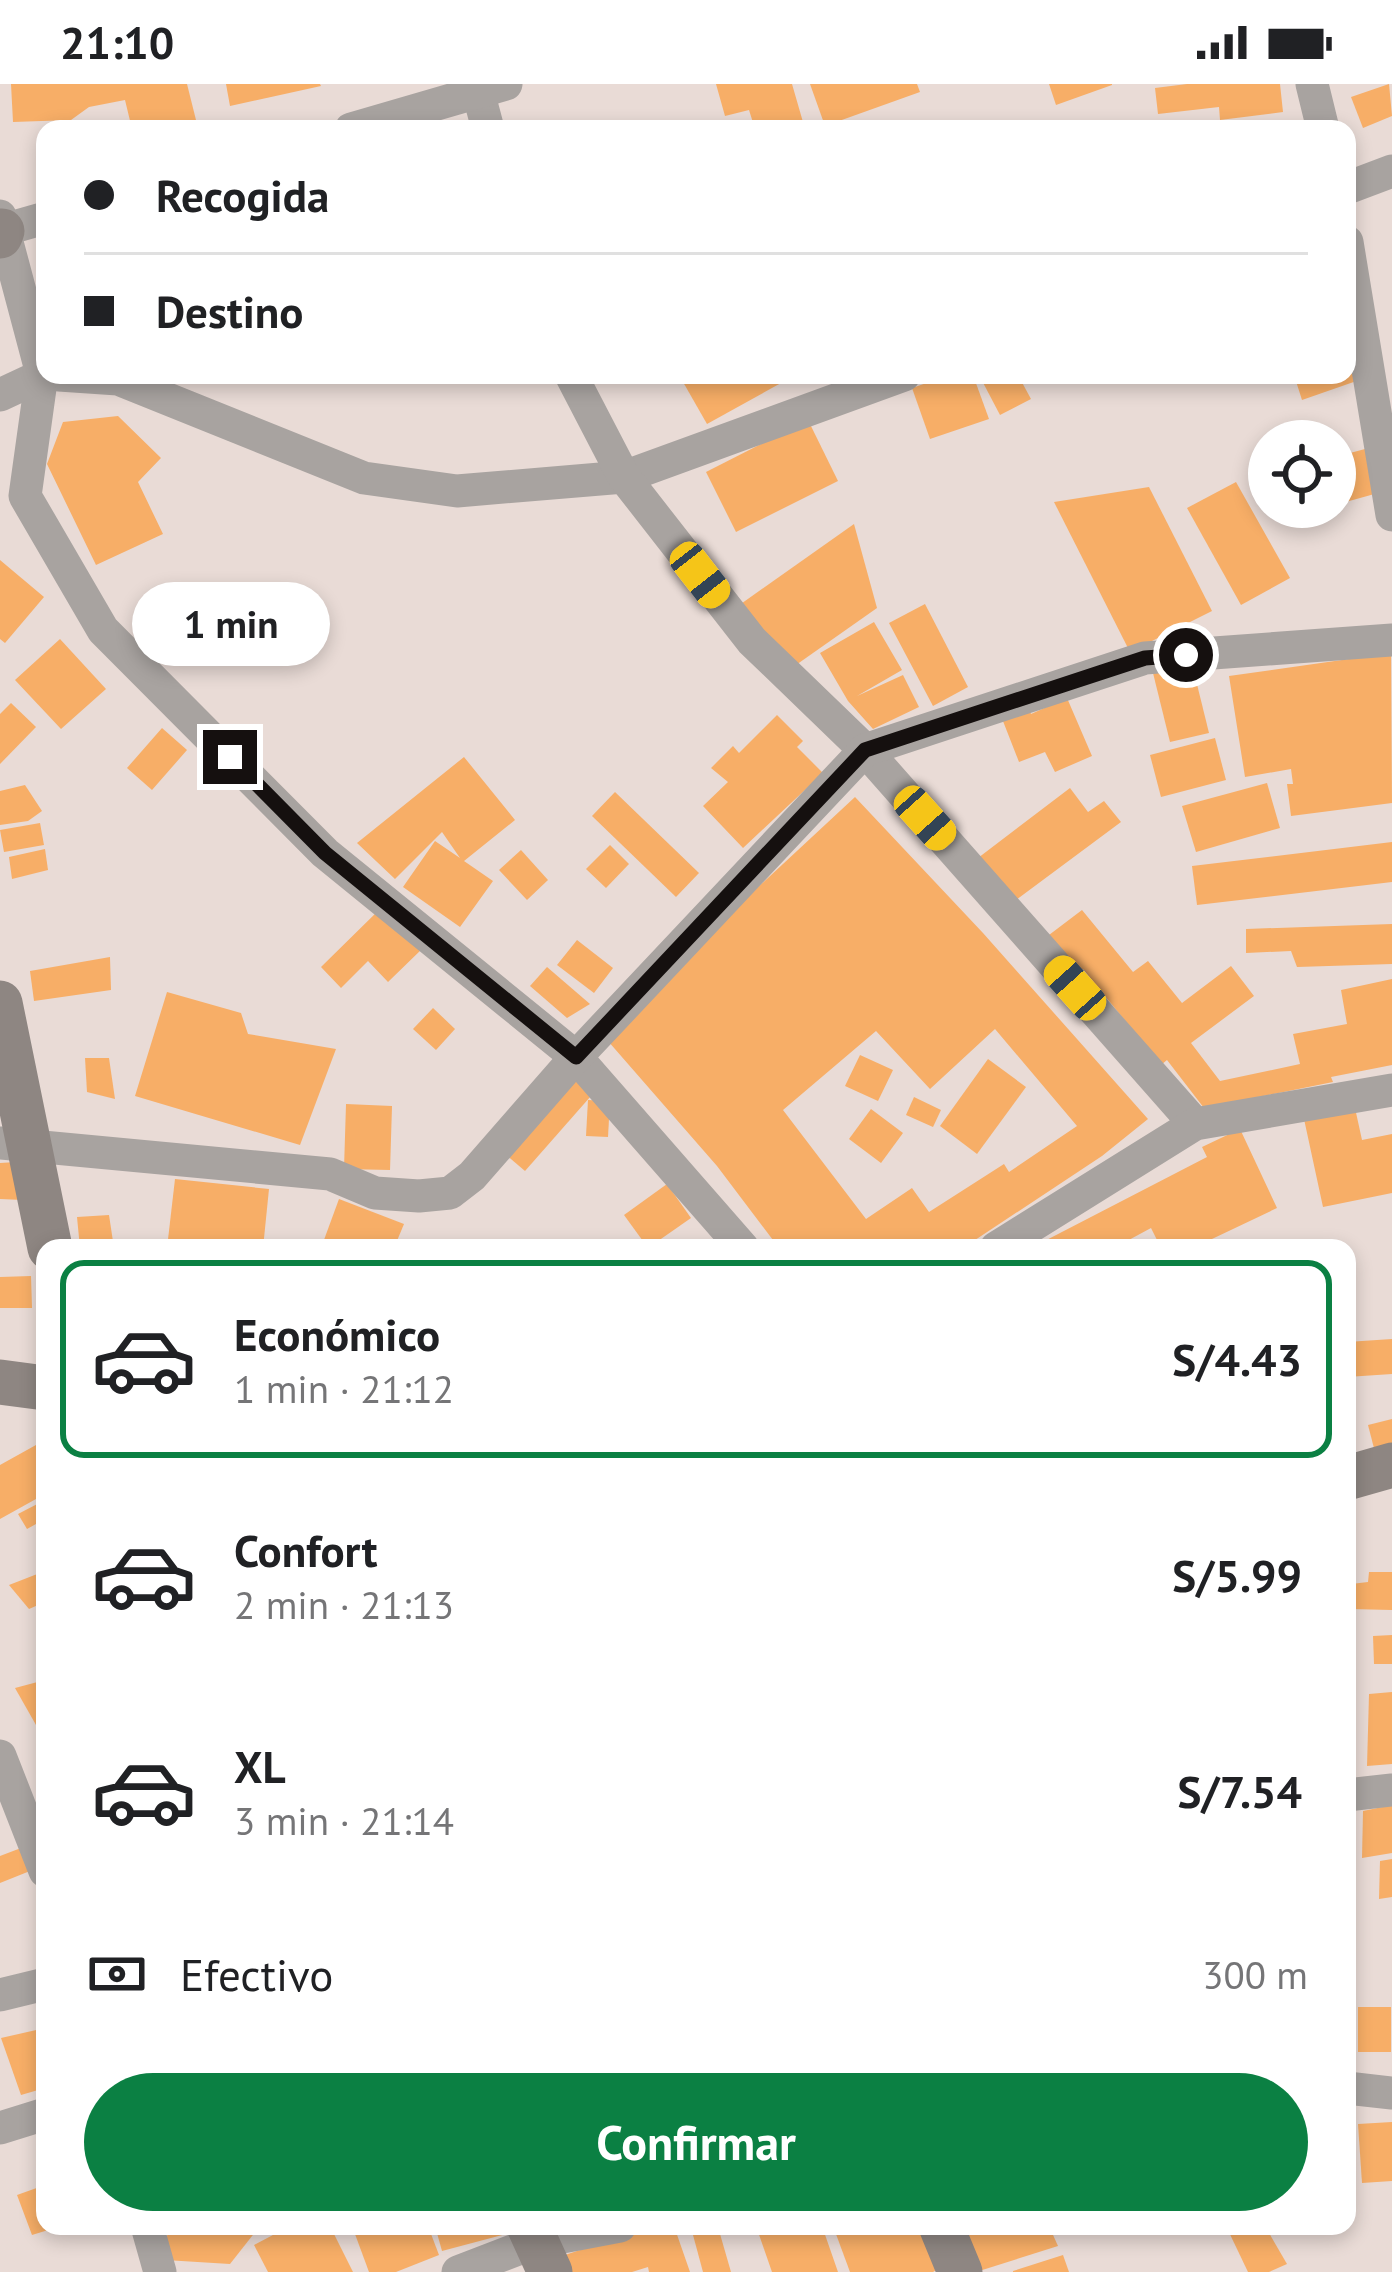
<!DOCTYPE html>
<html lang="es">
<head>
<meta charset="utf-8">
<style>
  body { margin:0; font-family:"PT Sans",sans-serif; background:#f6f6f6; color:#202124; height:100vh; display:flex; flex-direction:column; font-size:45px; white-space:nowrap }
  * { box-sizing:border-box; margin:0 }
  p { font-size:39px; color:#757577 }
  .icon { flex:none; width:66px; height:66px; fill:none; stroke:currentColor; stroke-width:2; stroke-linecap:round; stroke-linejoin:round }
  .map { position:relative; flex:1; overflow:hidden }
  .details { position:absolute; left:36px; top:1155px; width:1320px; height:996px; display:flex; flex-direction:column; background:#fff; border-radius:24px; box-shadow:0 6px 18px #0003 }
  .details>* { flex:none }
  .hud { position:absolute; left:36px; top:36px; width:1320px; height:264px; border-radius:24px; box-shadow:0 6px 18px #0003; display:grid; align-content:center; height:264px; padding:0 48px; background:#fff }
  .buttons { position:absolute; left:1248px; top:336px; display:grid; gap:24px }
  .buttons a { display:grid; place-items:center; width:108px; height:108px; border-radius:50%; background:#fff; box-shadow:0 6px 18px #0003; font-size:60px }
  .end { position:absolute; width:54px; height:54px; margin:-27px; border:15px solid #15100f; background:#fff; box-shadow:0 0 0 6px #fff }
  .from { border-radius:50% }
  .bubble { position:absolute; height:84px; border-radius:42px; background:#fff; box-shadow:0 6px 18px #0003; font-size:39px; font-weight:600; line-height:84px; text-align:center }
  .car { position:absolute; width:36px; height:72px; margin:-36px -18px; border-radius:15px; box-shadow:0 0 9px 3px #0007; background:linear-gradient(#f5c518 24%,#345 0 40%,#f5c518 0 76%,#345 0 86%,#f5c518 0) }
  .hud b { display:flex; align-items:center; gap:42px; height:114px; font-size:45px }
  .hud b+b { border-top:3px solid #e0e0e0 }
  .hud i { width:30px; height:30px; background:#202124 }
  ul { padding:21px 0 0; list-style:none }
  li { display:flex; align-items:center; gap:36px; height:198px; margin:0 24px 18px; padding:0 24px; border:6px solid transparent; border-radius:24px }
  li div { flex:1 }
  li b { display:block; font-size:45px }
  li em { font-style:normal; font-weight:600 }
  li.active { border-color:#0b8043 }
  li>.icon { width:108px; height:108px; stroke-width:1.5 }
  .pay { display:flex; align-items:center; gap:30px; height:132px; padding:0 48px; font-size:45px }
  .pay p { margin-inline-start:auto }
  .cta { display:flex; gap:24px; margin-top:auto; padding:24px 48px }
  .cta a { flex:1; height:138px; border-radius:72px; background:#0b8043; color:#fff; font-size:48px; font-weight:600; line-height:138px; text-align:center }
  .status { display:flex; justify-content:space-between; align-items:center; height:84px; padding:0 60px; background:#fff; direction:ltr }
  .status svg { height:33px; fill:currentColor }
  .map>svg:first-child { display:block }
  .building { fill:#f7ae67; fill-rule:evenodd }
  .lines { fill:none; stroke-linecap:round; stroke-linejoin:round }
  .street { stroke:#a8a3a0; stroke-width:33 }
  .secondary { stroke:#8e8682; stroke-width:45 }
  .route { stroke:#15100f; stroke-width:15 }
</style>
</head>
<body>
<div class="status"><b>21:10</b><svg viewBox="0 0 49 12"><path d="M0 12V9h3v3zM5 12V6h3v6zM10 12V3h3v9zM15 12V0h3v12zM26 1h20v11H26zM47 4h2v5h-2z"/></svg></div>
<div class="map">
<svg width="1392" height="2188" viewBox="0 0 1392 2188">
  <rect width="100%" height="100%" fill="#e9dbd6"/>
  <!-- building -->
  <g class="building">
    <polygon points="11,0 187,0 196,36 154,45 132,45 125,16 89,23 71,36 13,38"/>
    <polygon points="226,0 320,0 321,2 230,22"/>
    <polygon points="716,0 792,0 805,45 755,45 749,26 725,32"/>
    <polygon points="810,0 917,0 920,8 825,42"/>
    <polygon points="1049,0 1112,0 1112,1 1056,21"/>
    <polygon points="1187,0 1280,0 1283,28 1220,36 1219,23 1158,30 1155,4"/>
    <polygon points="1389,0 1392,32 1363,44 1351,13"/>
    <polygon points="1347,234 1368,293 1302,316 1294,291 1347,291"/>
    <polygon points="679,291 776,291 781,299 707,340"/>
    <polygon points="950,291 973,291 989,335 930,355 912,304"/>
    <polygon points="979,291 1018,291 1031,315 1000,331"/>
    <polygon points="118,332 161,374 138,398 163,450 96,481 47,380 63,338"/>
    <polygon points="808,336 838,397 736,448 706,388"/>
    <polygon points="1365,365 1378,409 1335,421 1335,373"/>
    <polygon points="1236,398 1290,494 1241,521 1187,424"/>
    <polygon points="1149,403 1212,527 1130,568 1054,418"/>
    <polygon points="854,440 877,524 786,588 738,522"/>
    <polygon points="0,476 44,513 5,559 0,555"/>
    <polygon points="925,520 968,603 933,622 889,539"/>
    <polygon points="874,538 902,586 857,612 903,591 919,623 873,645 848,617 820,569"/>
    <polygon points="60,555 106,605 61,645 15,596"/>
    <polygon points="1391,569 1392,719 1291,732 1287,700 1293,700 1291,685 1245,693 1229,592"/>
    <polygon points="1192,580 1209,649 1170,658 1153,589"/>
    <polygon points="1067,614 1092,672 1055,688 1045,668 1019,678 1001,632 1028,622 1031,630"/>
    <polygon points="11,619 36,643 0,680 0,630"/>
    <polygon points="777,631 803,657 797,663 823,689 743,764 703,722 728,698 711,684 733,662 739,669"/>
    <polygon points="162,644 187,666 152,706 127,684"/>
    <polygon points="1215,654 1226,696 1161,713 1150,671"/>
    <polygon points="464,673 515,736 464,777 493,797 460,843 403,803 435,757 460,774 442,748 395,795 357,759"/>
    <polygon points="1267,699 1280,744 1196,768 1182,722"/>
    <polygon points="25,701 42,727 28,737 0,741 0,707"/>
    <polygon points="1070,704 1088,728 1104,717 1121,738 1012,819 978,774"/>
    <polygon points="615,708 699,789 676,813 592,732"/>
    <path d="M855,713L983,849L1148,1035L1102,1072L963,1164H779L717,1082L601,949ZM995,945L1077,1042L1009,1088L1004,1080L929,1128L912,1104L866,1135L783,1026L876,947L930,1005Z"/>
    <polygon points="40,739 44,761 4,768 0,746"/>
    <polygon points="1392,758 1392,798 1197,821 1192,782"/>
    <polygon points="610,761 629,780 606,804 586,785"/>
    <polygon points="45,765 48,786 12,795 9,773"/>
    <polygon points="521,766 548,796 527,816 499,786"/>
    <polygon points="382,823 423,864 388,898 368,877 341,904 321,883"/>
    <polygon points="1082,826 1133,888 1148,877 1182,919 1231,882 1254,912 1191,959 1220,997 1300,980 1293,950 1347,940 1341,906 1392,895 1392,981 1331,993 1333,998 1204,1024 1167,976 1161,981 1083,885 1079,889 1049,851"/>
    <polygon points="1392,840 1392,880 1297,883 1291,867 1246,869 1246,845"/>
    <polygon points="577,856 613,884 594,909 557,881"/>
    <polygon points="110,873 111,906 34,917 30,887"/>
    <polygon points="547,883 590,920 567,934 530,902"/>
    <polygon points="167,908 241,929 248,950 336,965 300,1061 135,1012"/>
    <polygon points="433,924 455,945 436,966 413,945"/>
    <polygon points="860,971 893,986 878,1017 845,1002"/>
    <polygon points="85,974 109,974 115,1015 87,1008"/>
    <polygon points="988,975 1026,1003 977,1070 940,1042"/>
    <polygon points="577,986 598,1004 525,1087 504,1069"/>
    <polygon points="914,1013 941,1026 933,1043 906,1031"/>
    <polygon points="588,1016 610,1017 608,1053 586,1052"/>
    <polygon points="346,1020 392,1022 390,1086 344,1085"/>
    <polygon points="1355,1024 1362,1056 1392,1050 1392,1109 1323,1123 1304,1035"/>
    <polygon points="871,1025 903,1049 881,1079 849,1055"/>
    <polygon points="1240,1045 1277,1124 1193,1164 1161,1164 1151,1144 1114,1164 1031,1164 1207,1073 1202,1063"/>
    <polygon points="16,1078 23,1116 0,1115 0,1079"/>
    <polygon points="175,1095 269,1105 263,1164 167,1164"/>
    <polygon points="667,1100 691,1134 648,1164 624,1131"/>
    <polygon points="339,1115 404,1140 394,1164 321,1164"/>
    <polygon points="109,1131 114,1164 80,1164 77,1133"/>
    <polygon points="31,1192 32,1224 0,1224 0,1193"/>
    <polygon points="1392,1255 1392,1290 1347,1293 1347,1258"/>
    <polygon points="1392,1335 1392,1368 1376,1372 1368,1341"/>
    <polygon points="45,1356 45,1410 0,1435 0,1381"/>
    <polygon points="45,1416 45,1435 27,1445 18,1430"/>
    <polygon points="45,1487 45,1518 29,1525 9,1501"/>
    <polygon points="1369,1488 1392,1488 1392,1526 1349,1525 1351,1500 1368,1498"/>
    <polygon points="1392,1551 1392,1580 1374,1580 1373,1552"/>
    <polygon points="45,1596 45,1636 36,1641 15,1604"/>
    <polygon points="1392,1608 1392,1680 1367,1682 1369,1610"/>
    <polygon points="1392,1721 1392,1769 1362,1774 1363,1727"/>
    <polygon points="21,1764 30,1787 0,1799 0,1772"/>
    <polygon points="1392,1775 1392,1813 1379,1815 1380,1777"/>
    <rect x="1358" y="1923" width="33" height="45"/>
    <polygon points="45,1944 45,2004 21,2011 1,1954"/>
    <polygon points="1392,2038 1392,2097 1362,2099 1358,2040"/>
    <polygon points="45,2101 45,2142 58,2143 32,2151 17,2111"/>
    <polygon points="168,2142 260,2142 230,2180 165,2176"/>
    <polygon points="290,2142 330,2142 353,2188 268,2188 254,2161"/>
    <polygon points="352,2142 428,2142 439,2171 396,2188 369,2188"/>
    <polygon points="435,2142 504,2142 506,2150 442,2167"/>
    <polygon points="652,2142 674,2142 690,2188 649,2188 648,2183 632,2188 554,2188 550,2176"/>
    <polygon points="756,2142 822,2142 838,2188 772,2188"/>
    <polygon points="833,2142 922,2142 943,2182 933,2188 850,2188"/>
    <polygon points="980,2142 1049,2142 1058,2162 976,2188 959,2149"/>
    <polygon points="1226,2142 1265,2142 1287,2180 1269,2188 1248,2188"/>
    <polygon points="718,2143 731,2188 703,2188 693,2151"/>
    <polygon points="1063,2171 1069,2188 1013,2188 1013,2187"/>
  </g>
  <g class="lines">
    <!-- street -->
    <g class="street">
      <polyline points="476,0 488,45"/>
      <polyline points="1312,0 1323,45"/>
      <polyline points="351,45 506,0"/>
      <polyline points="1347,104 1392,87"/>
      <polyline points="0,132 42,290 25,412 103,546 325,769 576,973 743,1164"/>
      <polyline points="0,147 45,134"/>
      <polyline points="1347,158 1392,431"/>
      <polyline points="59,291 118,295 364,394 457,407 624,393 904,291"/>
      <polyline points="571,291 624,393 752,557 865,666 1195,1040"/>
      <polyline points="0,311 45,290"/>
      <polyline points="0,1059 330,1090 375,1109 419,1112 450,1109 472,1092 576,973 865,666 1145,574 1392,556"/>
      <polyline points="996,1164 1195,1040 1392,1006"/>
      <polyline points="0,1672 45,1787"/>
      <polyline points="1347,1711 1392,1706"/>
      <polyline points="0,1911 45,1900"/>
      <polyline points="1347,2004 1392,2009"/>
      <polyline points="0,2044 45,2030"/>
      <polyline points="147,2142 160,2188"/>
      <polyline points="458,2188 536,2158 620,2142"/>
    </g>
    <!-- secondary -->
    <g class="secondary">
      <polyline points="0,152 2,147"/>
      <polyline points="0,919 50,1164"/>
      <polyline points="0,1298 45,1304"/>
      <polyline points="1347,1394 1392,1381"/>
      <polyline points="529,2142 550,2188"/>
      <polyline points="941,2142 960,2188"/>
    </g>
  </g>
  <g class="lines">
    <!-- route -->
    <polyline class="route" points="230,673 325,769 576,973 865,666 1145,574 1186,571"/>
  </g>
</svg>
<div class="buttons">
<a><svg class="icon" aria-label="locate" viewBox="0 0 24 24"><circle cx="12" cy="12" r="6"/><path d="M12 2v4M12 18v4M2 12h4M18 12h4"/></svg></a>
</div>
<i class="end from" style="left:1186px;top:571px"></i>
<i class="end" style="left:230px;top:673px"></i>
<div class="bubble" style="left:132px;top:498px;width:198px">1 min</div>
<i class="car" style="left:700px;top:491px;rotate:142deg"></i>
<i class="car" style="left:925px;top:734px;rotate:138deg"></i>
<i class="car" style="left:1075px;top:904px;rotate:318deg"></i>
<div class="hud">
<b><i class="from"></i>Recogida</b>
<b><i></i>Destino</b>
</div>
<section class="details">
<ul>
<li class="active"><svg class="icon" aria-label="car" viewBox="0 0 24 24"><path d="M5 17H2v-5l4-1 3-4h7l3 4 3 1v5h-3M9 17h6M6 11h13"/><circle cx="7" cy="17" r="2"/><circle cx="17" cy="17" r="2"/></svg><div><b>Económico</b><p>1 min · 21:12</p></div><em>S/4.43</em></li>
<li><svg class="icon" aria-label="car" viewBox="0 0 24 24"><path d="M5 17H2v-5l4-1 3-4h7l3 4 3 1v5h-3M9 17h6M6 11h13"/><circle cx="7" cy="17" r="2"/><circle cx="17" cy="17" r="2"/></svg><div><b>Confort</b><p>2 min · 21:13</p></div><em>S/5.99</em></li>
<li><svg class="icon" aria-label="car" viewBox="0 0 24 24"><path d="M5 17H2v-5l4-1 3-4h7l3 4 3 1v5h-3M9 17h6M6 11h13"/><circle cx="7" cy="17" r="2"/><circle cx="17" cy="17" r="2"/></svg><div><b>XL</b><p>3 min · 21:14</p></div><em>S/7.54</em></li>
</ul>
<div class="pay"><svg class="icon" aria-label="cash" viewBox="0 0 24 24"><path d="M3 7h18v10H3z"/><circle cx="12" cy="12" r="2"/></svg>Efectivo<p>300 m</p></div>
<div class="cta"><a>Confirmar</a></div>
</section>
</div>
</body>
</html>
